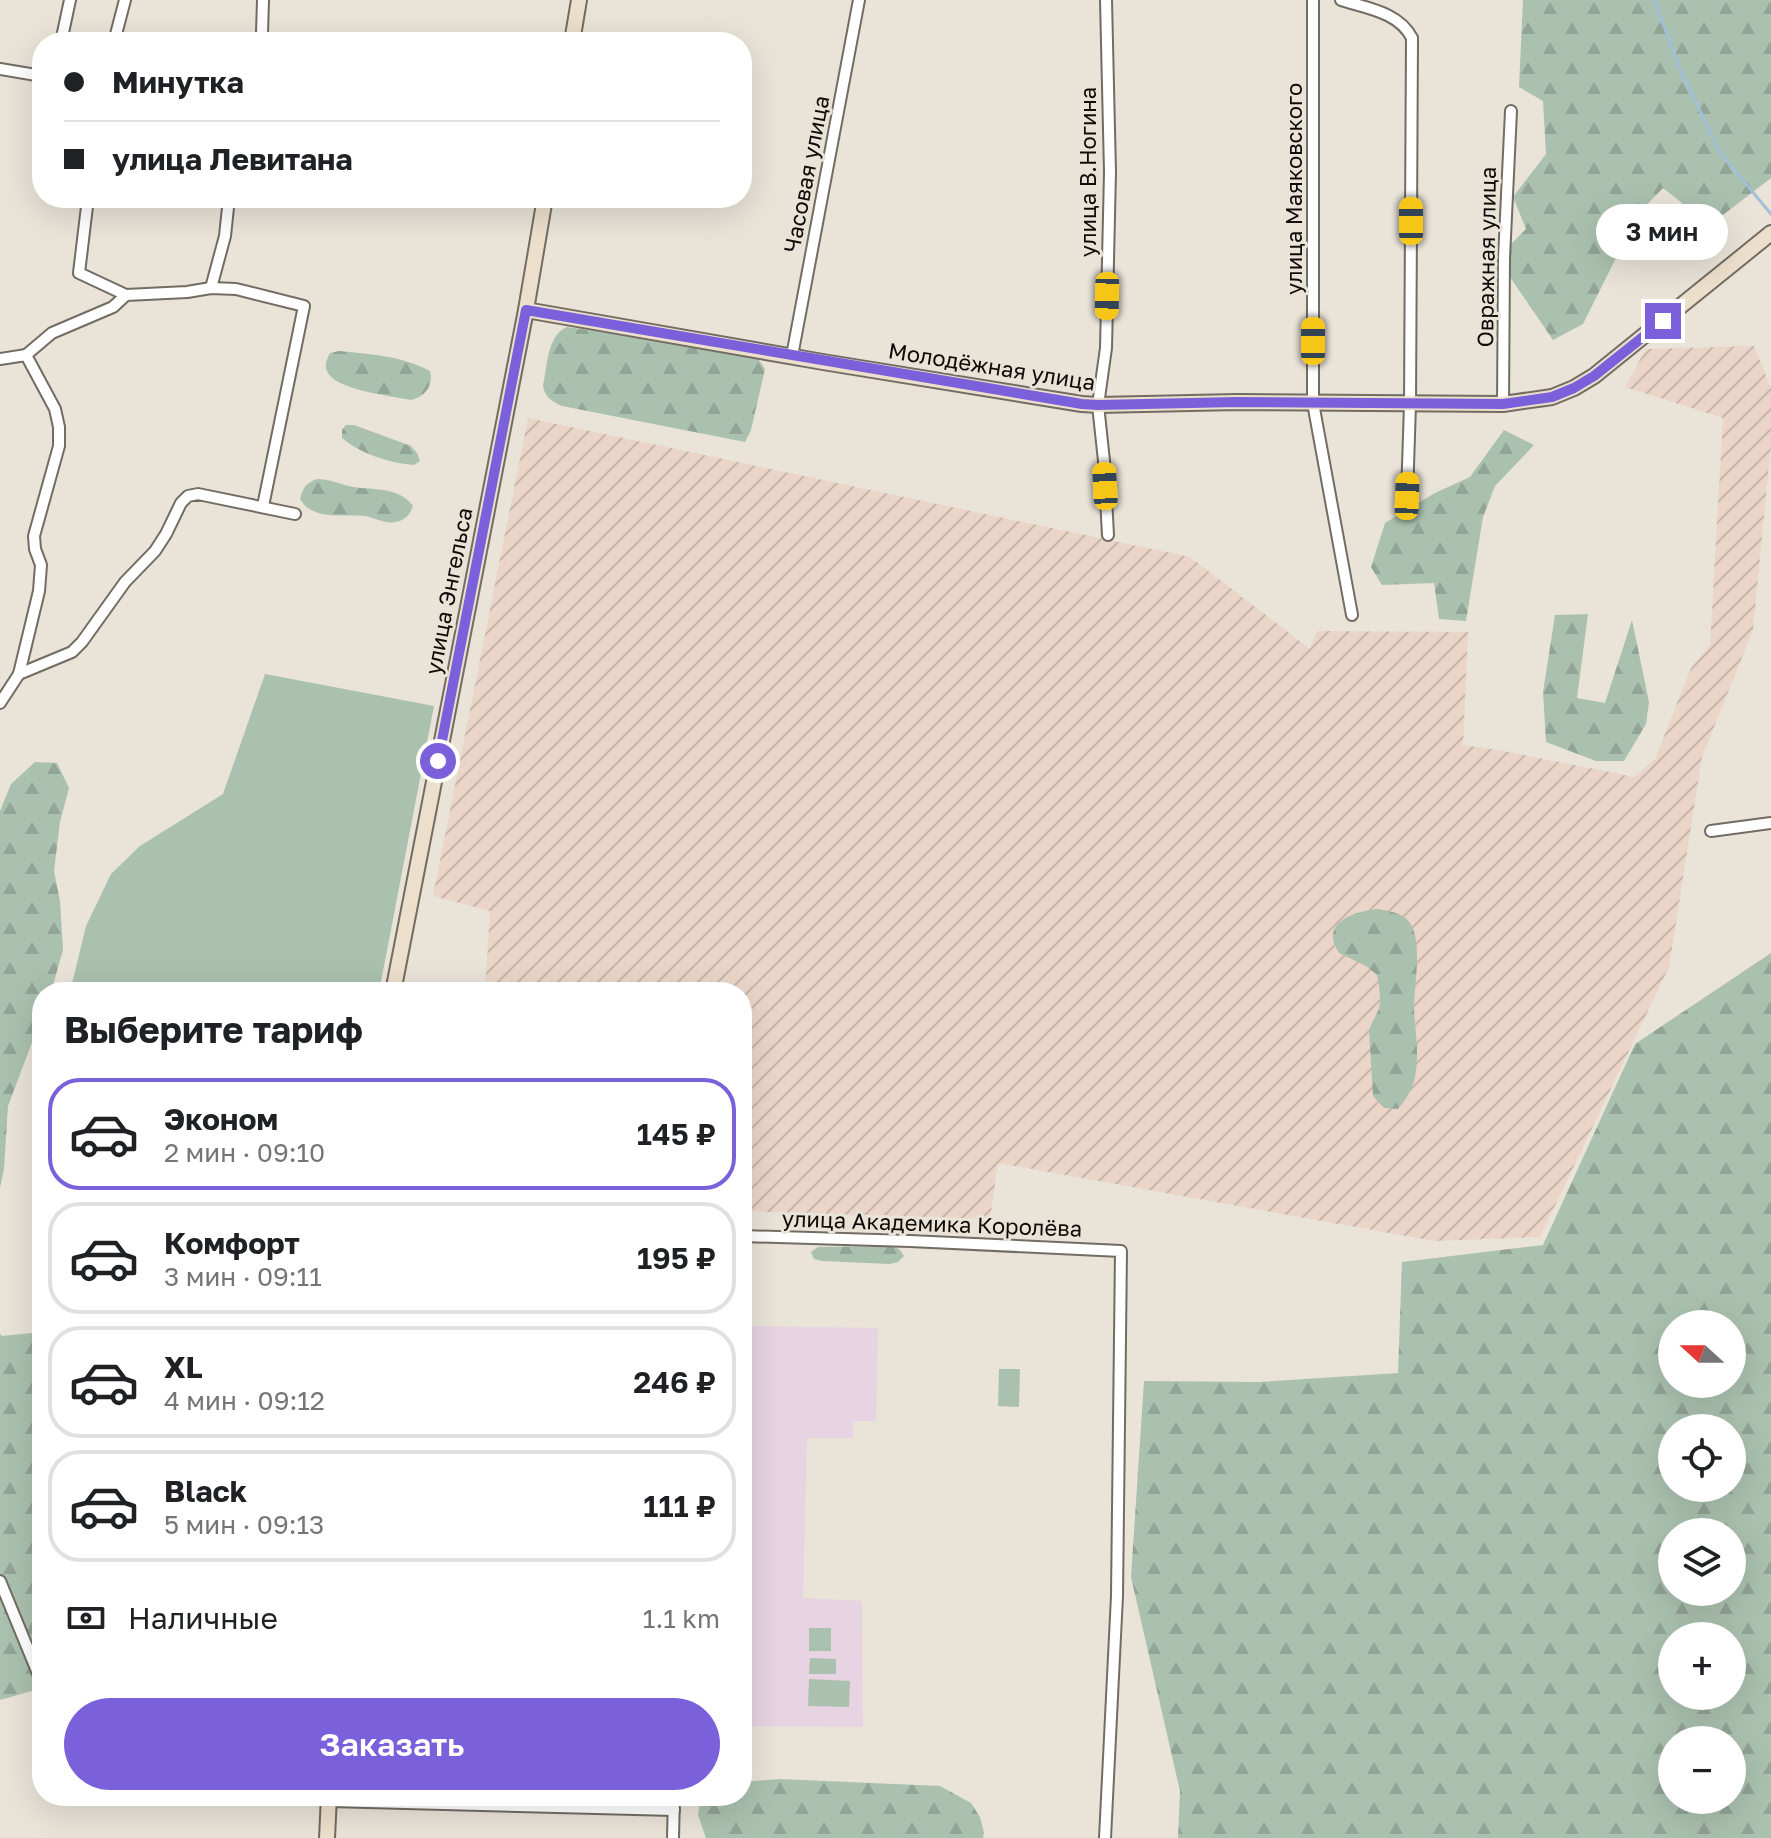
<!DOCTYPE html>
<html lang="ru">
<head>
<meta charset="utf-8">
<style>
  body { margin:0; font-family:"Golos Text",sans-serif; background:#f6f6f6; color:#202124; height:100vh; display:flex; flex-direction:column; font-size:30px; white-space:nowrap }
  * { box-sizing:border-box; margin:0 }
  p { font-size:26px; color:#757577 }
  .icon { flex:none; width:44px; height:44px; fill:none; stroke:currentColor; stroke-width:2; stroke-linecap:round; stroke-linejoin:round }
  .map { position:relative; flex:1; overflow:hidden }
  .drawer { position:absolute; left:32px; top:982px; width:720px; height:824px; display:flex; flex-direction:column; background:#fff; border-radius:32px; box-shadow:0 8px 32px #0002 }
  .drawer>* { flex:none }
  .hud { position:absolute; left:32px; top:32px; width:720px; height:176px; border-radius:32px; box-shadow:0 8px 32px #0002; display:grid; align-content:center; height:176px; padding:0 32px; background:#fff }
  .needle { width:52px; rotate:291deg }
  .fabs { position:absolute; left:1658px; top:1310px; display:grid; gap:16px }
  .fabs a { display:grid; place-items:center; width:88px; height:88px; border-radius:50%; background:#fff; box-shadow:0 8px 32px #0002; font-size:40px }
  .end { position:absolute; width:36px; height:36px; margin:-18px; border:10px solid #7b60db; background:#fff; box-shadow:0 0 0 4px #fff }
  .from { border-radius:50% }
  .bubble { position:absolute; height:56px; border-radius:28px; background:#fff; box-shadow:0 8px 32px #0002; font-size:26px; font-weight:600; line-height:56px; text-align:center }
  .car { position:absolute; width:24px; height:48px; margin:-24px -12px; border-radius:10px; box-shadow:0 0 6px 2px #0007; background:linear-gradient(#f5c518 24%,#345 0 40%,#f5c518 0 76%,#345 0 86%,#f5c518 0) }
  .hud b { display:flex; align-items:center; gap:28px; height:76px; font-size:30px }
  .hud b+b { border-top:2px solid #e0e0e0 }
  .hud i { width:20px; height:20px; background:#202124 }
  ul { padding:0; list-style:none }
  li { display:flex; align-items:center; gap:24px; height:112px; margin:0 16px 12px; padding:0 16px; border:4px solid #e0e0e0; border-radius:32px }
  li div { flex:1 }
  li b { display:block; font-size:30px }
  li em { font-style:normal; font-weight:600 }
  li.current { border-color:#7b60db }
  li>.icon { width:72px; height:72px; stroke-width:1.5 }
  h2 { padding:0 32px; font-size:36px; line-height:96px }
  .pay { display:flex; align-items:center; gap:20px; height:88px; padding:0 32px; font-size:30px }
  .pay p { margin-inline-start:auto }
  .action { display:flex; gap:16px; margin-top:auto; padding:16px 32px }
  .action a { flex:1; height:92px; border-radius:48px; background:#7b60db; color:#fff; font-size:32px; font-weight:600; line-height:92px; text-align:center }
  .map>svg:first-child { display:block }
  .industrial { fill:url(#industrial-furrows) }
  .education { fill:#e7d3e2 }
  .green { fill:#abc1af }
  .forest { fill:url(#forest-firs); fill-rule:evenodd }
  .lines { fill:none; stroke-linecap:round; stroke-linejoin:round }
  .stream { stroke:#a1c0d7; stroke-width:3 }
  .minor-casing { stroke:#726c63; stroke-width:14 }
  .secondary-casing { stroke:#726c63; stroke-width:18 }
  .minor { stroke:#fff; stroke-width:10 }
  .secondary { stroke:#ecdfcb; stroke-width:14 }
  .route { stroke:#7b60db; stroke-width:10 }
  .labels { text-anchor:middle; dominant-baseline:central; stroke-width:6; stroke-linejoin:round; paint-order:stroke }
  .street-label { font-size:22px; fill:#0e0b08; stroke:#e9e3d8 }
</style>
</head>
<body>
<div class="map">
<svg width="1771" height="1838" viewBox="0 0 1771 1838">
  <defs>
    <pattern id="industrial-furrows" width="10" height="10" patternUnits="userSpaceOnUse" patternTransform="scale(2)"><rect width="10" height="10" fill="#ebd5c9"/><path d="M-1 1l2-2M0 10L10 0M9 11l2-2" fill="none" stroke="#c8b6ab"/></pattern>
    <pattern id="forest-firs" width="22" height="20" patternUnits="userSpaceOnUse" patternTransform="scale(2)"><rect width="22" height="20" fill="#abc1af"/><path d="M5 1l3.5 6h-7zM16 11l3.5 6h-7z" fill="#92a495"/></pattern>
  </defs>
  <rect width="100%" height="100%" fill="#e9e3d8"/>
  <!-- industrial -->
  <polygon class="industrial" points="1754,346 1771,388 1771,444 1753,630 1702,757 1669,967 1540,1237 1434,1241 998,1163 990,1219 742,1211 742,992 485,992 490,911 433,896 528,418 1190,557 1310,649 1317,631 1468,632 1463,745 1504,751 1634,777 1655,759 1691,668 1710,645 1723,418 1625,387 1646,349"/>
  <!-- education -->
  <polygon class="education" points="742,1326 878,1328 876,1421 853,1421 853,1438 807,1438 803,1598 862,1601 863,1727 742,1726"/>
  <!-- green -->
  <g class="green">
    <polygon points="265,674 434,706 379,992 70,992 86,926 111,874 140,846 223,794"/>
    <polygon points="999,1369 1020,1369 1019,1407 998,1406"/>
    <rect x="809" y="1628" width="22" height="23"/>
    <polygon points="810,1658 836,1659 836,1674 809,1674"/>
    <polygon points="809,1679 850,1681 849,1707 808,1706"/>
  </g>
  <!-- forest -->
  <g class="forest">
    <polygon points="1523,0 1771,0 1771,178 1710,225 1663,188 1638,214 1583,324 1553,340 1497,258 1526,229 1513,197 1546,154 1543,101 1519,87"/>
    <path d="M567,327L750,353L757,357L765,369L751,430L745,442L562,406C552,401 545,398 543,386C547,368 547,335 567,327Z"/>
    <path d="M339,351C370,354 402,356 430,371C434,385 425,397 411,400C392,396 334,390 327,371C324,365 327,359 330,353Z"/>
    <path d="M346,425H354L411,446L417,453L420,461L414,465C389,463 361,454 342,438V430Z"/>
    <polygon points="1504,430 1534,445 1495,486 1483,517 1466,621 1439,619 1434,583 1382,585 1371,567 1385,523 1435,493 1470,477"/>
    <path d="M317,479C329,479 337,483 348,486C370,491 398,485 413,506C410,514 406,520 396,522C385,524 375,518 365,516C343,514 313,521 300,499C303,487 306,483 317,479Z"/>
    <polygon points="1588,614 1577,698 1605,703 1632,620 1649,702 1646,724 1624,761 1596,761 1546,742 1543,692 1555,615"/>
    <polygon points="35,762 57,763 69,788 60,822 54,871 60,901 63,950 51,992 42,992 42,1016 8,1106 4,1169 0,1188 0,811 11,784"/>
    <path d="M1377,909C1388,911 1403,912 1410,923C1423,943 1414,985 1414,1009C1415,1029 1419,1051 1416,1071C1414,1087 1408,1097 1398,1109L1384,1108L1373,1096L1369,1031C1371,1023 1375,1018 1378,1011C1382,1001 1379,985 1377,975L1366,966L1339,953C1336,948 1332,941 1333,934C1336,916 1362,911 1377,909Z"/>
    <path d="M1771,953V1838H1178L1180,1791L1131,1577L1144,1381L1259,1382L1398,1373L1402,1262L1543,1245L1635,1044ZM1672,1324H1732V1384H1672ZM1672,1428H1732V1488H1672ZM1672,1532H1732V1592H1672ZM1672,1636H1732V1696H1672ZM1672,1740H1732V1800H1672Z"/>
    <polygon points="892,1246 899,1249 904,1256 898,1262 890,1264 822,1261 814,1259 811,1252 818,1247"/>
    <polygon points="42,1317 42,1688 0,1700 0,1334 2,1336 32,1333"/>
    <polygon points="780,1779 940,1786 971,1803 980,1817 984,1833 983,1838 706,1838 698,1815 701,1796 742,1796 742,1782"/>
  </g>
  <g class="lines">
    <!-- stream -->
    <polyline class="stream" points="1654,0 1681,71 1719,151 1771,214"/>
    <!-- minor casing -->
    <g class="minor-casing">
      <g id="minor">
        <polyline points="1106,0 1110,172 1106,348 1098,405 1104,461 1108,535"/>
        <polyline points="1313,0 1313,403 1352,615"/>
        <path d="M1341,0C1366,8 1399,12 1412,38L1410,405L1407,496"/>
        <polyline points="61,42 70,0"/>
        <polyline points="114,42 125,0"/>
        <polyline points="259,42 262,33 263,0"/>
        <polyline points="0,69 42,76"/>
        <polyline points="88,198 79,273 126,295 187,292 211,288 236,289 304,306 263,506"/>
        <polyline points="211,288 225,236 229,198"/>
        <polyline points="26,355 52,333 113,307 126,295"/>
        <polyline points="792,356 859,0"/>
        <polyline points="0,359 26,355 55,409 59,427 59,446 34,536 35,549 41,565 39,591 19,674"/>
        <polyline points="1503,404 1504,258 1511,111"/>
        <polyline points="0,703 19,674 72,652 82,642 125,582 155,551 166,534 181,503 188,496 198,494 295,514"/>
        <polyline points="1711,831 1771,823"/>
        <polyline points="742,1236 910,1241 1121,1251 1117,1596 1105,1838"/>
        <polyline points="0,1581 42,1683"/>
        <polyline points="329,1801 674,1810"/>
        <polyline points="673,1838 674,1796"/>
      </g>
    </g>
    <!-- secondary casing -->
    <g class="secondary-casing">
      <g id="secondary">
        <polyline points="572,42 579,0"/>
        <polyline points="526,310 823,362 1082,404 1098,405 1237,402 1503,404 1552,397 1574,388 1594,376 1771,233"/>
        <polyline points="393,992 526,310 545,198"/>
        <polyline points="327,1838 329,1796"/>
      </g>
    </g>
    <!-- minor -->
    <use href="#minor" class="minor"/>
    <!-- secondary -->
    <use href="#secondary" class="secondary"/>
  </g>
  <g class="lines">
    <!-- route -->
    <polyline class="route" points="438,761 526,310 1082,404 1098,405 1237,402 1503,404 1552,397 1574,388 1594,376 1663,321"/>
  </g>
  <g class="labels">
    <!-- street labels -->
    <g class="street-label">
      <text transform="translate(1087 172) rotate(-90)">улица В.Ногина</text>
      <text transform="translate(806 174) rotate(-79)">Часовая улица</text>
      <text transform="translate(1293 189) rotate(-90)">улица Маяковского</text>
      <text transform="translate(1486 257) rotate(-89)">Овражная улица</text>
      <text transform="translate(992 366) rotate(9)">Молодёжная улица</text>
      <text transform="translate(448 591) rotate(-79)">улица Энгельса</text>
      <text transform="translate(932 1223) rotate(2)">улица Академика Королёва</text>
    </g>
  </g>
</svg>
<div class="fabs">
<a><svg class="needle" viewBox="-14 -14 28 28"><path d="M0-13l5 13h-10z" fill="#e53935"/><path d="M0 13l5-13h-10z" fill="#757577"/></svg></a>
<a><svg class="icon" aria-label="locate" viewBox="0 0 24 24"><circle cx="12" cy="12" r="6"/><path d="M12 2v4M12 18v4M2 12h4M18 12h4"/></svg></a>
<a><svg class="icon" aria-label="layers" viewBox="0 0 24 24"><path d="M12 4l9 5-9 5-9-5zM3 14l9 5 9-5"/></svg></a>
<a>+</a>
<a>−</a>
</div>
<i class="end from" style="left:438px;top:761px"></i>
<i class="end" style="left:1663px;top:321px"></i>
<div class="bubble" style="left:1596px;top:204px;width:132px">3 мин</div>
<i class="car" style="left:1411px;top:221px;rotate:0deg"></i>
<i class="car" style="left:1107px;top:296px;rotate:181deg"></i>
<i class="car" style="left:1313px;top:341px;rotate:0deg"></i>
<i class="car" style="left:1105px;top:486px;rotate:357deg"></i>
<i class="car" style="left:1407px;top:496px;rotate:2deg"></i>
<div class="hud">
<b><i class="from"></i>Минутка</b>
<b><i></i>улица Левитана</b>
</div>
<section class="drawer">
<h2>Выберите тариф</h2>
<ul>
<li class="current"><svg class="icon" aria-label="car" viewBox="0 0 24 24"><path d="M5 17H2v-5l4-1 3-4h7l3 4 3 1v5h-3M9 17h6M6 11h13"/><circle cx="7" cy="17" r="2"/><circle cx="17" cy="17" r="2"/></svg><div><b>Эконом</b><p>2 мин · 09:10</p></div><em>145 ₽</em></li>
<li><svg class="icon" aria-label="car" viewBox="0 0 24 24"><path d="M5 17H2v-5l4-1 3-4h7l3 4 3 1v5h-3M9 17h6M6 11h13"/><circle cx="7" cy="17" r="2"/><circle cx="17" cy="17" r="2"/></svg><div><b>Комфорт</b><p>3 мин · 09:11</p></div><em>195 ₽</em></li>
<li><svg class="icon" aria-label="car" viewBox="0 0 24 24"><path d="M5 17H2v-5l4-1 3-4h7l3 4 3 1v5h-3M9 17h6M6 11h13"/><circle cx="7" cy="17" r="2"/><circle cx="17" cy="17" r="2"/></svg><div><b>XL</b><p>4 мин · 09:12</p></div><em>246 ₽</em></li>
<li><svg class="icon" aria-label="car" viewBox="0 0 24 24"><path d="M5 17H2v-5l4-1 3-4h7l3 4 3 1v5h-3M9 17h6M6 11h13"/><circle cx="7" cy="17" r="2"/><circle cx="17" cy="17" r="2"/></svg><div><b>Black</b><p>5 мин · 09:13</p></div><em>111 ₽</em></li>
</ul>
<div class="pay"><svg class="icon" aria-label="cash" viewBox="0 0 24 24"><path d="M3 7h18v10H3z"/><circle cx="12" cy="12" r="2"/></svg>Наличные<p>1.1 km</p></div>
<div class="action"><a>Заказать</a></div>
</section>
</div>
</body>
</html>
